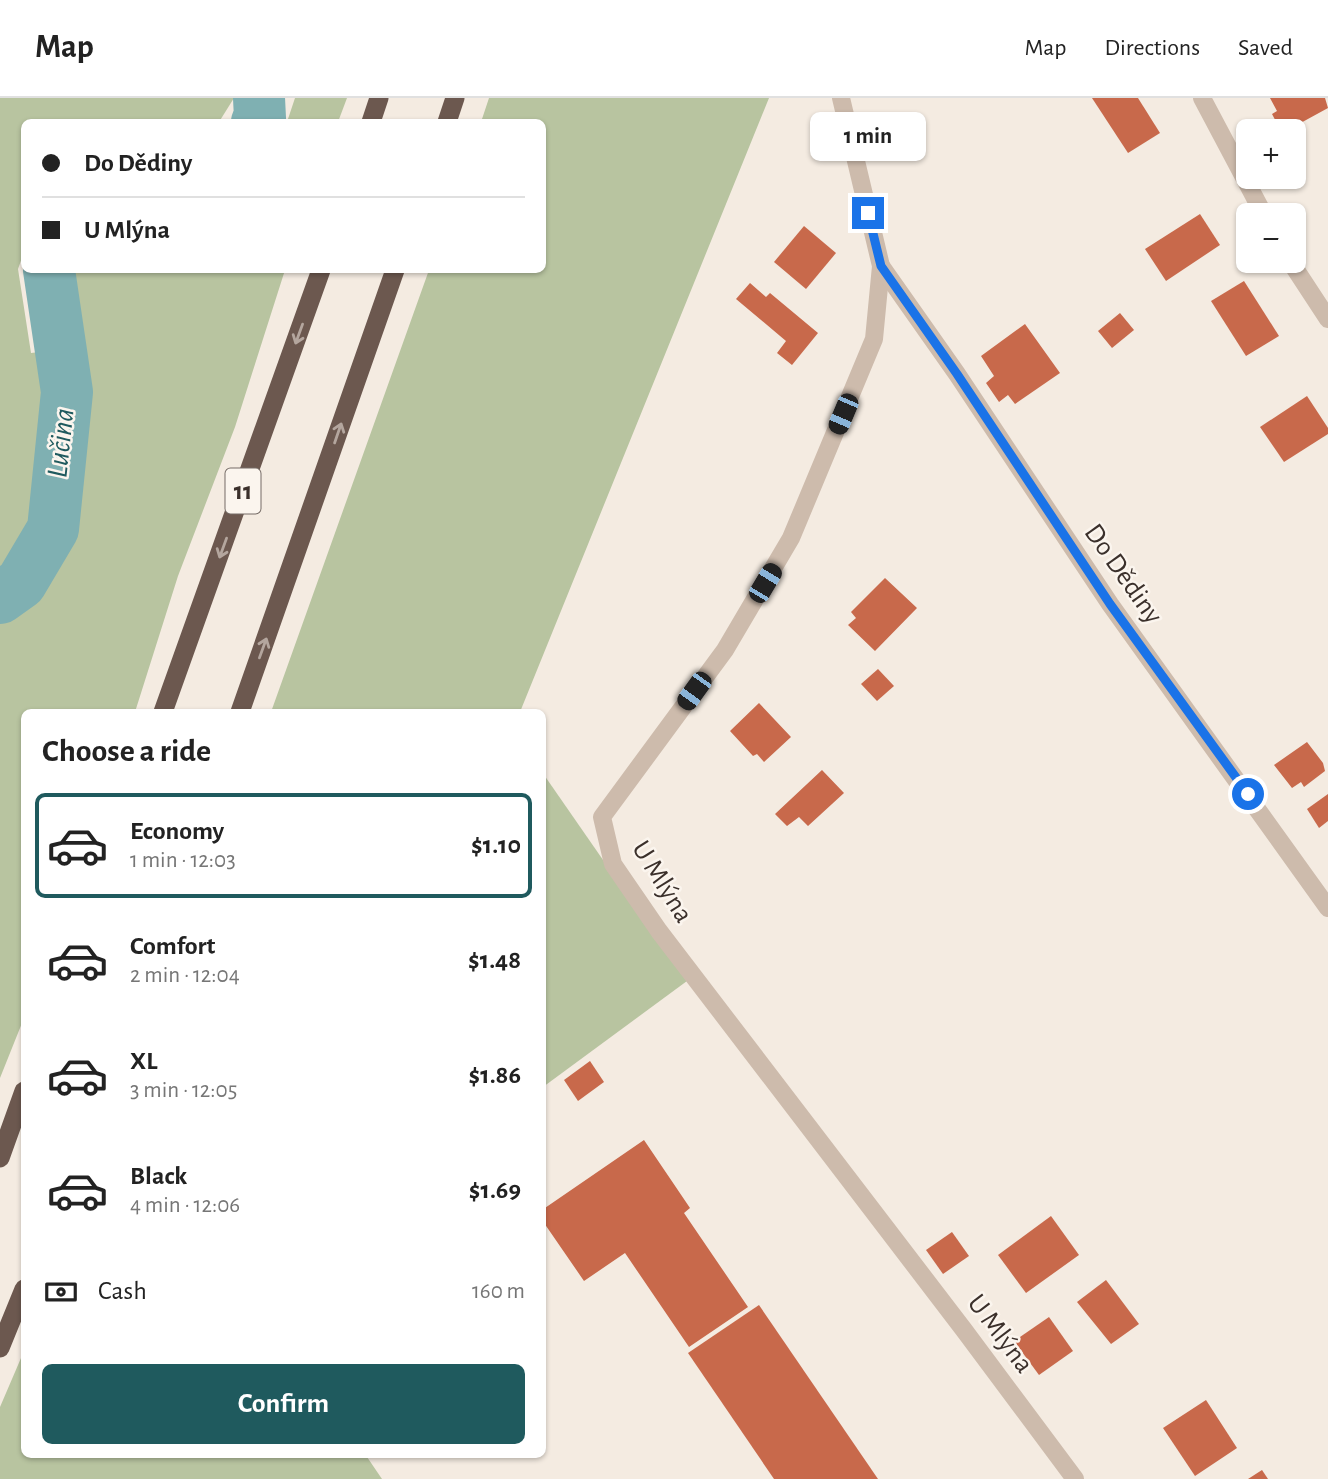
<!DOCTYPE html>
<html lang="en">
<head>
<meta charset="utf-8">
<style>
  body { margin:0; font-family:"Alegreya Sans",sans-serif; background:#f2f2f2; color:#222; height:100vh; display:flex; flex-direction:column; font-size:26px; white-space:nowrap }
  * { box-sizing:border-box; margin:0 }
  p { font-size:23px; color:#767676 }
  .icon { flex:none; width:38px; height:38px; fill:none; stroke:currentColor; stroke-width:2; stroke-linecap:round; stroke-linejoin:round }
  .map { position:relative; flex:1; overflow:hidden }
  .details { position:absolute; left:21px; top:611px; width:525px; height:749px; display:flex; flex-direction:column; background:#fff; border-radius:10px; box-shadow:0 2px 5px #0004 }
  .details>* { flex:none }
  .banner { position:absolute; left:21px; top:21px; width:525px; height:154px; border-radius:10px; box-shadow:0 2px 5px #0004; display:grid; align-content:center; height:154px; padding:0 21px; background:#fff }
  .buttons { position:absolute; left:1236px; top:21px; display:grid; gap:14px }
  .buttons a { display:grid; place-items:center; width:70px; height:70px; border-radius:10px; background:#fff; box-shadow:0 2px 5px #0004; font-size:35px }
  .end { position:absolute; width:32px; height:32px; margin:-16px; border:9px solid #1a73e8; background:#fff; box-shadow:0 0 0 4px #fff }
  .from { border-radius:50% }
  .bubble { position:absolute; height:49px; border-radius:10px; background:#fff; box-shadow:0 2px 5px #0004; font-size:23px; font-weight:700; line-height:49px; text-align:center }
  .car { position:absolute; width:21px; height:42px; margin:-21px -10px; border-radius:9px; box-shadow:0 0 5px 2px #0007; background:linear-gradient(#222 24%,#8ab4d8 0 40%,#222 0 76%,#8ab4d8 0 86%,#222 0) }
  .banner b { display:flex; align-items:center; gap:24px; height:66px; font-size:26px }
  .banner b+b { border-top:2px solid #e0e0e0 }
  .banner i { width:18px; height:18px; background:#222 }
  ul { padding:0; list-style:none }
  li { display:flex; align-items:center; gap:21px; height:105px; margin:0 14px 10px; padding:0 7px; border:4px solid transparent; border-radius:10px }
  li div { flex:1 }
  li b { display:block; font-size:26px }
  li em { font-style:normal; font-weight:700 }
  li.current { border-color:#1f5a5e }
  li>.icon { width:63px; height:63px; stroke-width:1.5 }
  h2 { padding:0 21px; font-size:32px; line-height:84px }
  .pay { display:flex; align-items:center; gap:18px; height:77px; padding:0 21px; font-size:26px }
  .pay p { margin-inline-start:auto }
  .button { display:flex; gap:14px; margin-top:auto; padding:14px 21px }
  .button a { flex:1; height:80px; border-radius:10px; background:#1f5a5e; color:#fff; font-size:28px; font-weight:700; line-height:80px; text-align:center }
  header { display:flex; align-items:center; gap:42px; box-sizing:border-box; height:98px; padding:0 35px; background:#fff; border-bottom:2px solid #e0e0e0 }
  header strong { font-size:33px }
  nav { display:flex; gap:38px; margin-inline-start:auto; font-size:24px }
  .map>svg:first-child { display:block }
  .green { fill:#b8c4a0 }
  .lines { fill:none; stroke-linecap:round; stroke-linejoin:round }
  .river { stroke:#7fb0b2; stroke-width:52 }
  .building { fill:#c8694b }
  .minor { stroke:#cdbbac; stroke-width:18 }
  .trunk { stroke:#6c584f; stroke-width:19 }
  .oneway { stroke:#b4a69e }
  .route { stroke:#1a73e8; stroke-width:9 }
  .labels { text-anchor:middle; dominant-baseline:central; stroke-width:5; stroke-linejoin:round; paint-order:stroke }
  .shield { fill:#fbf5ee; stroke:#756b66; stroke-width:2 }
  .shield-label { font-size:26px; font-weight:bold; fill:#3b302b }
  .street-label { font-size:28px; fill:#3b302b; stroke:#fbf5ee }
  .water-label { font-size:30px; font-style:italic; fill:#1f5a5e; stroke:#fbf5ee }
</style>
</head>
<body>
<header>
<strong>Map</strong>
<nav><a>Map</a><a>Directions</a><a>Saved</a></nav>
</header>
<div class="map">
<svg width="1328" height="1381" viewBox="0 0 1328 1381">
  <rect width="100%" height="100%" fill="#f4ebe1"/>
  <!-- green -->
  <g class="green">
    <polygon points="0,0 234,0 219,24 24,24 24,154 18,171 31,255 80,249 72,194 71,172 285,172 235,329 178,478 135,614 24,614 24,920 0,980"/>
    <polygon points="295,0 347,0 338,24 287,24"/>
    <polygon points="489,0 769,0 520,614 271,614 429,172 542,172 542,24 481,24"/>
    <polygon points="542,674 687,883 543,989 542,989"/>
    <polygon points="24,1253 24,1356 365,1356 382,1381 0,1381 0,1309"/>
  </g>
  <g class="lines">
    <!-- river -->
    <g class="river">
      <polyline points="257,24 260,20 259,0"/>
      <polyline points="0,500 21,485 53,431 67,294 49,172"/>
    </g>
  </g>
  <!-- building -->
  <g class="building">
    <polygon points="1092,0 1138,0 1160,35 1128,55"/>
    <polygon points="1270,0 1325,0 1328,10 1286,33 1281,33 1272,16 1277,13"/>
    <polygon points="1200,116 1220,147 1166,183 1145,151"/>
    <polygon points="804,128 836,155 806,191 774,164"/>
    <polygon points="1244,183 1279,238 1246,258 1211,203"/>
    <polygon points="750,185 766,199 770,195 818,235 792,267 777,255 786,243 736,201"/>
    <polygon points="1120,215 1134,232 1112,250 1098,233"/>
    <polygon points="1025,226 1060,275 1015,306 1008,297 999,304 986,285 994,278 981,258"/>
    <polygon points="1307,298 1328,330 1328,336 1284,364 1260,329"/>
    <polygon points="885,480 917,510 875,553 848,527 856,520 851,514"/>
    <polygon points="878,571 894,588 877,603 861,586"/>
    <polygon points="759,605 791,639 764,664 757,656 753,658 730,633"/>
    <polygon points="1307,644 1323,665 1325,673 1304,689 1301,684 1292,690 1274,667"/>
    <polygon points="822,672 844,695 808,728 799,719 787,728 775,716"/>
    <polygon points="1328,696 1328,723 1319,730 1307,711"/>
    <polygon points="590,963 604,984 578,1003 564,982"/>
    <polygon points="644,1042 690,1110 684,1115 748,1209 689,1249 625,1155 584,1183 542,1122 542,1112"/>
    <polygon points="1051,1118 1079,1157 1026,1195 998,1157"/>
    <polygon points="952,1134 969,1158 943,1176 926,1152"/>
    <polygon points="1106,1182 1139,1226 1111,1246 1077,1204"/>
    <polygon points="759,1207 878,1381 774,1381 688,1255"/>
    <polygon points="1049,1219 1073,1253 1039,1277 1014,1243"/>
    <polygon points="1206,1302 1237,1350 1195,1378 1163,1330"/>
    <polygon points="1262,1372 1268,1381 1248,1381"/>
  </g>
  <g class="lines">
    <!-- minor -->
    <g class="minor">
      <polyline points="841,0 881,168 874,241 791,440 725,552 602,719 613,766 659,833 964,1232 1075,1381"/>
      <polyline points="1202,0 1264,117"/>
      <polyline points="1290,163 1328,221"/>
      <polyline points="881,168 957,276 1110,506 1328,810"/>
    </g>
    <!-- trunk -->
    <g class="trunk">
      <polyline points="371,24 379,0"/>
      <polyline points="447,24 455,0"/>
      <polyline points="163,614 321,172"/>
      <polyline points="240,614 395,172"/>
      <polyline points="0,1060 24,993"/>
      <polyline points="0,1250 24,1191"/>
    </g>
  </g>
  <!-- one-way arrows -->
  <defs><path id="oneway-shaft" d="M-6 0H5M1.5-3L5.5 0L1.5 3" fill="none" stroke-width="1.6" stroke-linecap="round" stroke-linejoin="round" transform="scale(1.75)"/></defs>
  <g class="oneway">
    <use href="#oneway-shaft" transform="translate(299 236) rotate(110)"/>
    <use href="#oneway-shaft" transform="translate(338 335) rotate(-71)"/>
    <use href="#oneway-shaft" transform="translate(223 450) rotate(110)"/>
    <use href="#oneway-shaft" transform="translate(263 550) rotate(-70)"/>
  </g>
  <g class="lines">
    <!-- route -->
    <polyline class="route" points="868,115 881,168 957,276 1110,506 1248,696"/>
  </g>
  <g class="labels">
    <!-- shield labels -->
    <rect class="shield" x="225.5" y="370.5" width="35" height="45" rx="5"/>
    <g class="shield-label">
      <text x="243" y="393">11</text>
    </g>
    <!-- street labels -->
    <g class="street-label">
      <text transform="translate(1123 476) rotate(55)">Do Dědiny</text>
      <text transform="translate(662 784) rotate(58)">U Mlýna</text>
      <text transform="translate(1000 1236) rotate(53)">U Mlýna</text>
    </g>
    <!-- water labels -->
    <g class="water-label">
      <text transform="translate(61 345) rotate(-84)">Lučina</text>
    </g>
  </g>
</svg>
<div class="buttons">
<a>+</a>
<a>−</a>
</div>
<i class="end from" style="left:1248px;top:696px"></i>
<i class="end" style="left:868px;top:115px"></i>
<div class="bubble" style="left:810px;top:14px;width:116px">1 min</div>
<i class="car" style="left:843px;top:316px;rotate:203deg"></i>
<i class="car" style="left:765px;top:485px;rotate:31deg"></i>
<i class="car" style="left:694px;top:593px;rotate:216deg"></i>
<div class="banner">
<b><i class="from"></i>Do Dědiny</b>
<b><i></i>U Mlýna</b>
</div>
<section class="details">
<h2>Choose a ride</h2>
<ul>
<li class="current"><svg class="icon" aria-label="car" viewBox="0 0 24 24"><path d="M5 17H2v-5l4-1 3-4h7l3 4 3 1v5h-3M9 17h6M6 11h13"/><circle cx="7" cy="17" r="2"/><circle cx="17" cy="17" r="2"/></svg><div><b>Economy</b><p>1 min · 12:03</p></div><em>$1.10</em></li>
<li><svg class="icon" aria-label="car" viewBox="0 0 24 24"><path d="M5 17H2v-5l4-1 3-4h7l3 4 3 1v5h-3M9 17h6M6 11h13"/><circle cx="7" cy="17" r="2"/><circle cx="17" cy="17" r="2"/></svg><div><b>Comfort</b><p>2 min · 12:04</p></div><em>$1.48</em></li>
<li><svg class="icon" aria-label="car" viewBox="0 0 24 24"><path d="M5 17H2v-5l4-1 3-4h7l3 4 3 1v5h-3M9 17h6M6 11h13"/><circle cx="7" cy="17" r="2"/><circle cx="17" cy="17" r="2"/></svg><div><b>XL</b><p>3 min · 12:05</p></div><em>$1.86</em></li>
<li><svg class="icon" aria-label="car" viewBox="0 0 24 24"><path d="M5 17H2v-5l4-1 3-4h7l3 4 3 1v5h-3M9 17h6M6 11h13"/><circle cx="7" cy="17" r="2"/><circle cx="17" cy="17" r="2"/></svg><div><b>Black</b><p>4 min · 12:06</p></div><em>$1.69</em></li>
</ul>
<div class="pay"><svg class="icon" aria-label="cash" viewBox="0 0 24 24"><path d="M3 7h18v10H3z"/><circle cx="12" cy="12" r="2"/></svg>Cash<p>160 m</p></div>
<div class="button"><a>Confirm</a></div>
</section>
</div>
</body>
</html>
